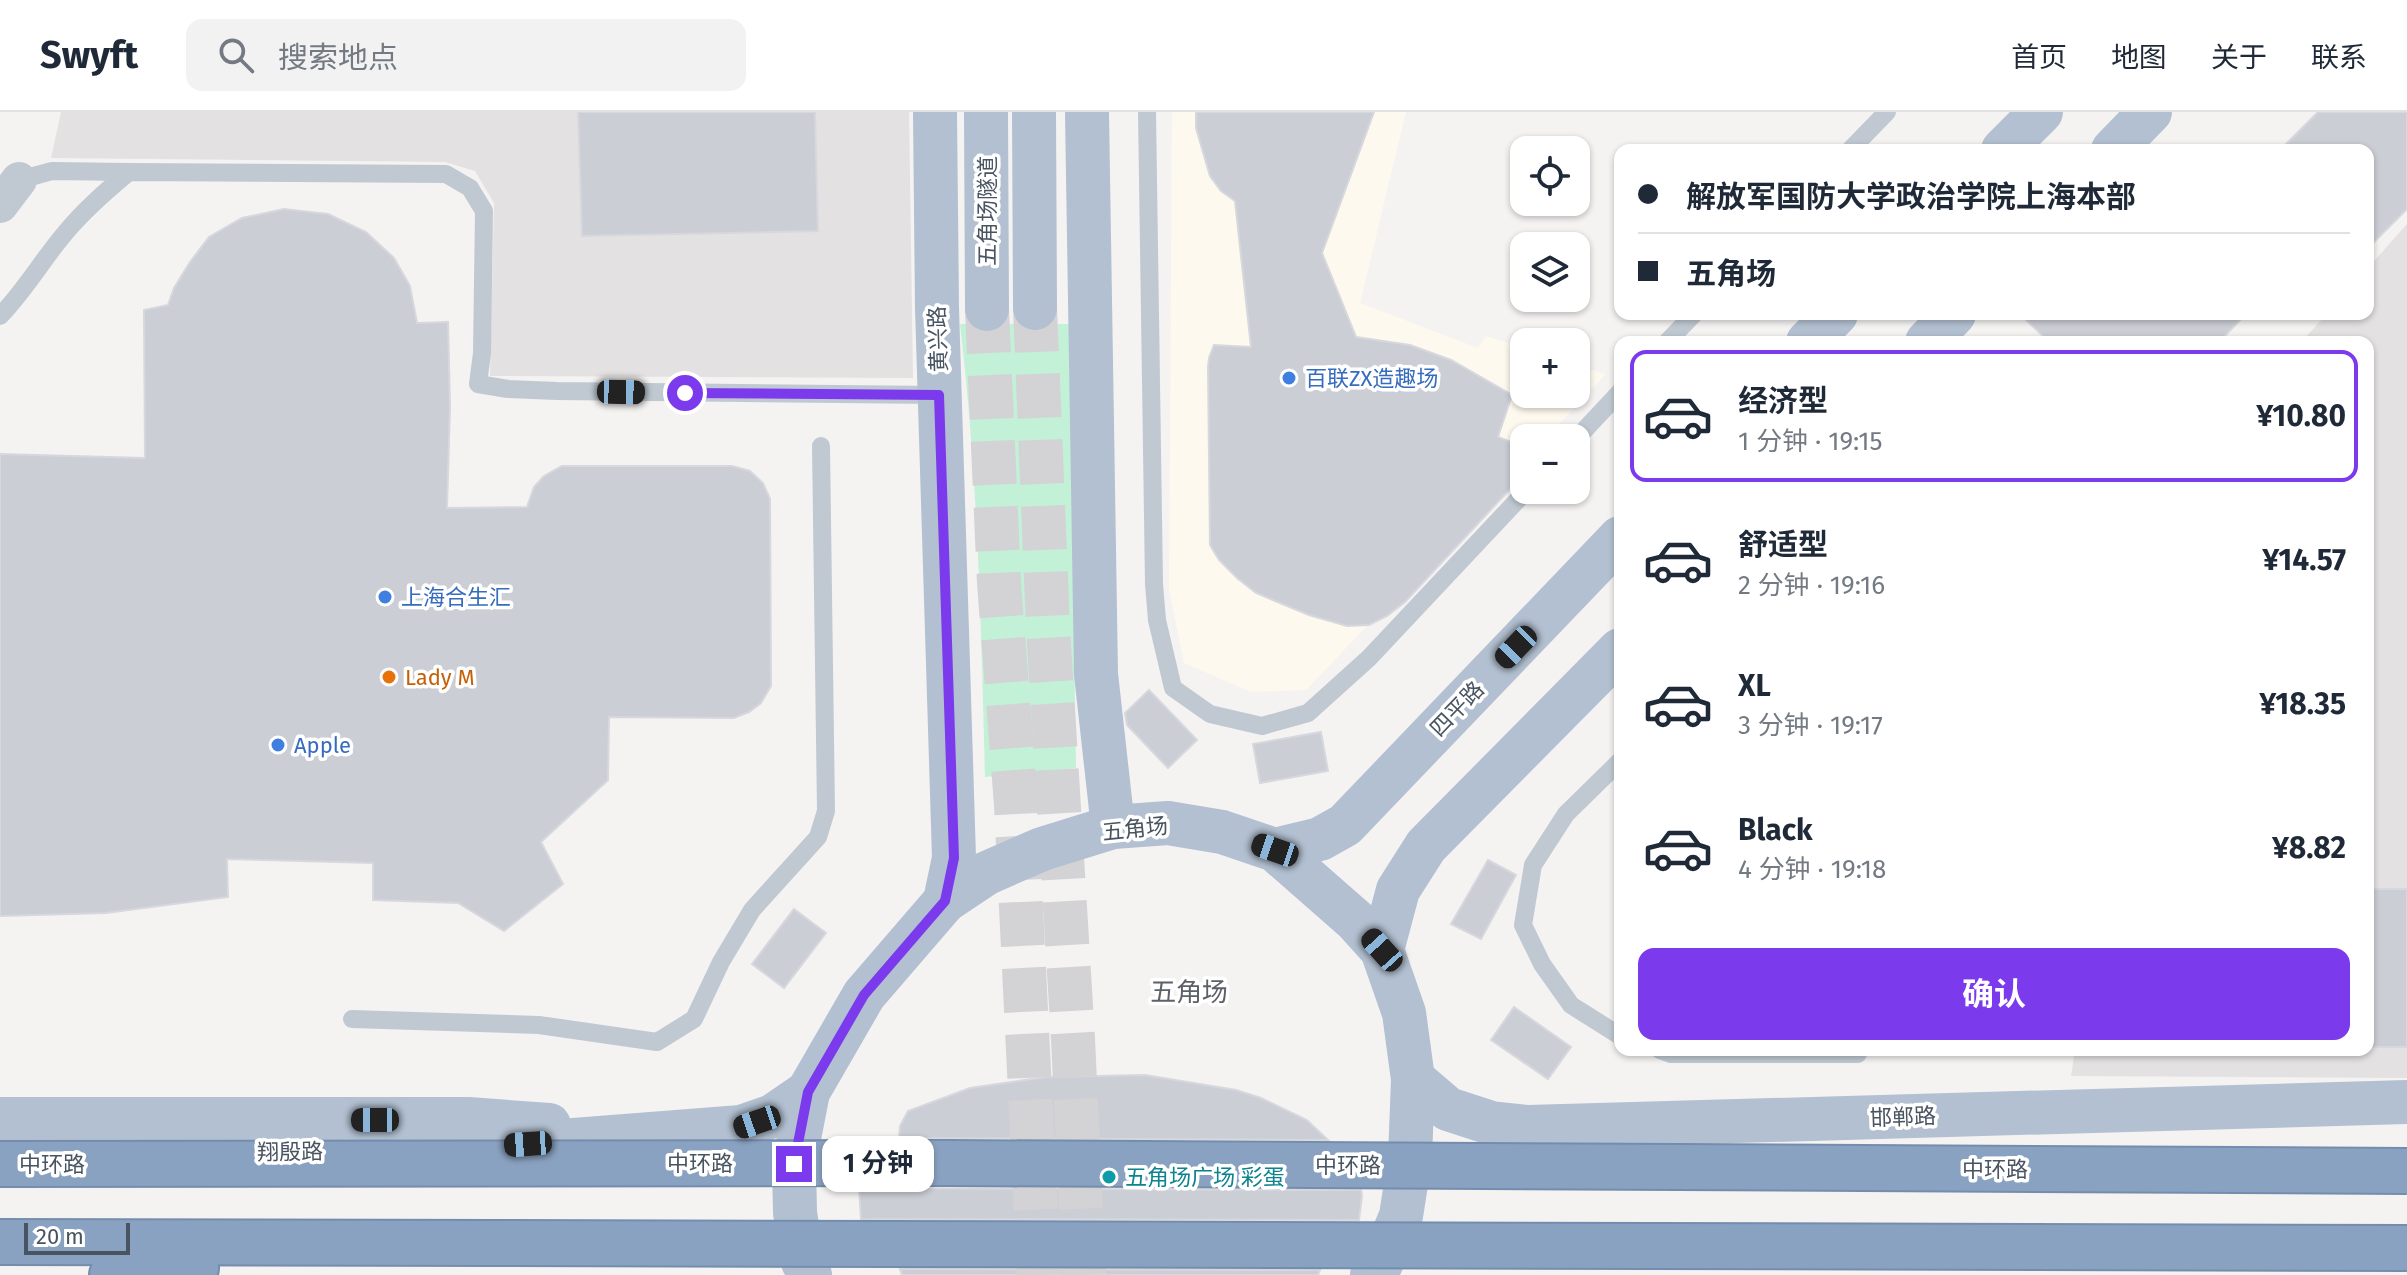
<!DOCTYPE html>
<html lang="zh">
<head>
<meta charset="utf-8">
<style>
  body { margin:0; font-family:"Fira Sans","Noto Sans SC",sans-serif; background:#f2f2f3; color:#1f2937; height:100vh; display:flex; flex-direction:column; font-size:30px; white-space:nowrap }
  * { box-sizing:border-box; margin:0 }
  p { font-size:26px; color:#747a83 }
  .icon { flex:none; width:44px; height:44px; fill:none; stroke:currentColor; stroke-width:2; stroke-linecap:round; stroke-linejoin:round }
  .map { position:relative; flex:1; overflow:hidden }
  .side { position:absolute; left:1614px; top:224px; width:760px; height:720px; display:flex; flex-direction:column; background:#fff; border-radius:16px; box-shadow:0 2px 6px #0004 }
  .side>* { flex:none }
  .guide { position:absolute; left:1614px; top:32px; width:760px; height:176px; border-radius:16px; box-shadow:0 2px 6px #0004; display:grid; align-content:center; height:176px; padding:0 24px; background:#fff }
  .controls { position:absolute; left:1510px; top:24px; display:grid; gap:16px }
  .controls a { display:grid; place-items:center; width:80px; height:80px; border-radius:16px; background:#fff; box-shadow:0 2px 6px #0004; font-size:40px }
  .scale { position:absolute; left:24px; bottom:20px; width:106px; box-sizing:border-box; padding-left:8px; border:4px solid #495461; border-top:0; font-size:22px; line-height:28px; white-space:nowrap; color:#495461; -webkit-text-stroke:6px #fff; paint-order:stroke }
  .end { position:absolute; width:36px; height:36px; margin:-18px; border:10px solid #7c3aed; background:#fff; box-shadow:0 0 0 4px #fff }
  .from { border-radius:50% }
  .bubble { position:absolute; height:56px; border-radius:16px; background:#fff; box-shadow:0 2px 6px #0004; font-size:26px; font-weight:700; line-height:56px; text-align:center }
  .car { position:absolute; width:24px; height:48px; margin:-24px -12px; border-radius:10px; box-shadow:0 0 6px 2px #0007; background:linear-gradient(#222 24%,#8ab4d8 0 40%,#222 0 76%,#8ab4d8 0 86%,#222 0) }
  .guide b { display:flex; align-items:center; gap:28px; height:76px; font-size:30px }
  .guide b+b { border-top:2px solid #e0e1e3 }
  .guide i { width:20px; height:20px; background:#1f2937 }
  ul { padding:14px 0 0; list-style:none }
  li { display:flex; align-items:center; gap:24px; height:132px; margin:0 16px 12px; padding:0 8px; border:4px solid transparent; border-radius:16px }
  li div { flex:1 }
  li b { display:block; font-size:30px }
  li em { font-style:normal; font-weight:700 }
  li.selected { border-color:#7c3aed }
  li>.icon { width:72px; height:72px; stroke-width:1.5 }
  .action { display:flex; gap:16px; margin-top:auto; padding:16px 24px }
  .action a { flex:1; height:92px; border-radius:16px; background:#7c3aed; color:#fff; font-size:32px; font-weight:700; line-height:92px; text-align:center }
  header { display:flex; align-items:center; gap:48px; box-sizing:border-box; height:112px; padding:0 40px; background:#fff; border-bottom:2px solid #e0e1e3 }
  header strong { font-size:38px }
  nav { display:flex; gap:44px; margin-inline-start:auto; font-size:28px }
  .search { width:560px; height:72px; background:#f2f2f3; display:flex; align-items:center; gap:20px; box-sizing:border-box; padding:0 28px; border-radius:16px; color:#747a83; font-size:30px }
  .map>svg:first-child { display:block }
  .commercial { fill:#fdf9ee }
  .education { fill:#e3e1e1 }
  .green { fill:#c2f1d7 }
  .building { fill:#ccced5; stroke:#d6d8de; stroke-width:2 }
  .lines { fill:none; stroke-linecap:round; stroke-linejoin:round }
  .primary-tunnel { stroke:#d3d2d5; stroke-width:44; stroke-dasharray:44 22; stroke-linecap:butt }
  .highway-casing { stroke:#758dad; stroke-width:48 }
  .lane { stroke:#c0c9d2; stroke-width:18 }
  .street { stroke:#c0c9d2; stroke-width:36 }
  .primary { stroke:#b2c0d1; stroke-width:44 }
  .highway { stroke:#8aa2c1; stroke-width:44 }
  .highway-bridge-casing { stroke:#758dad; stroke-width:48; stroke-linecap:butt }
  .highway-bridge { stroke:#8aa2c1; stroke-width:44 }
  .route { stroke:#7c3aed; stroke-width:10 }
  .shop-dot { fill:#3f7fe0; stroke:#fff; stroke-width:3 }
  .food-dot { fill:#e8710a; stroke:#fff; stroke-width:3 }
  .culture-dot { fill:#0f9aa8; stroke:#fff; stroke-width:3 }
  .labels { text-anchor:middle; dominant-baseline:central; stroke-width:7; stroke-linejoin:round; paint-order:stroke }
  .street-label { font-size:22px; fill:#495461; stroke:#fff }
  .shop-label { font-size:22px; fill:#366cbe; stroke:#fff; text-anchor:start }
  .food-label { font-size:22px; fill:#c56008; stroke:#fff; text-anchor:start }
  .culture-label { font-size:22px; fill:#0d838f; stroke:#fff; text-anchor:start }
  .quarter-label { font-size:26px; fill:#5e6268; stroke:#fff }
</style>
</head>
<body>
<header>
<strong>Swyft</strong>
<div class="search"><svg class="icon" aria-label="search" viewBox="0 0 24 24"><circle cx="10" cy="10" r="6"/><path d="M15 15l6 6"/></svg>搜索地点</div>
<nav><a>首页</a><a>地图</a><a>关于</a><a>联系</a></nav>
</header>
<div class="map">
<svg width="2407" height="1163" viewBox="0 0 2407 1163">
  <rect width="100%" height="100%" fill="#f5f2f2"/>
  <!-- commercial -->
  <polygon class="commercial" points="1172,0 1406,0 1360,191 1478,236 1486,224 1524,236 1524,282 1576,282 1576,253 1606,262 1546,326 1524,326 1524,349 1306,578 1251,580 1184,551 1169,477"/>
  <!-- education -->
  <g class="education">
    <polygon points="61,0 909,0 913,266 490,264 494,91 475,59 445,50 51,46"/>
    <polygon points="2407,112 2407,966 2071,964 2075,938 2368,938 2368,230 2301,230 2327,202 2368,202 2368,156"/>
  </g>
  <!-- green -->
  <path class="green" d="M960,212H1069L1076,656L985,665C981,514 978,362 960,212Z"/>
  <!-- building -->
  <g class="building">
    <polygon points="578,0 815,0 818,119 582,124"/>
    <polygon points="1196,0 1374,0 1322,141 1356,225 1410,233 1451,248 1512,283 1498,325 1524,335 1524,362 1405,490 1387,504 1369,513 1347,514 1309,503 1256,481 1237,466 1219,448 1210,433 1208,255 1209,246 1214,233 1251,235 1235,89 1221,79 1210,64 1196,16"/>
    <polygon points="2318,0 2407,0 2407,97 2368,136 2368,38 2280,38"/>
    <polygon points="284,97 328,102 366,120 394,146 410,174 417,211 448,210 450,294 447,396 527,395 534,375 544,364 562,354 732,354 750,359 763,371 770,387 771,574 761,591 749,600 734,606 609,605 608,668 541,730 563,772 504,819 458,791 373,788 373,751 227,747 228,785 106,801 0,804 0,342 145,346 144,198 168,193 174,176 190,150 209,125 242,106"/>
    <polygon points="2020,202 2246,202 2219,230 2049,230"/>
    <polygon points="1149,578 1197,628 1168,656 1127,613 1125,601"/>
    <polygon points="1321,620 1328,659 1260,671 1253,632"/>
    <polygon points="1488,748 1516,763 1481,827 1451,812"/>
    <rect x="2368" y="777" width="39" height="158"/>
    <polygon points="794,797 826,821 784,876 752,852"/>
    <polygon points="1514,895 1571,935 1548,967 1491,928"/>
    <polygon points="1145,963 1236,978 1261,986 1307,1008 1328,1028 899,1026 900,1014 908,999 970,976 1046,965"/>
    <polygon points="859,1076 1361,1078 1362,1084 1359,1108 861,1107"/>
    <polygon points="900,1157 1320,1158 1318,1163 902,1163"/>
  </g>
  <g class="lines">
    <!-- primary-tunnel -->
    <g class="primary-tunnel">
      <polyline points="1035,196 1048,515 1073,927 1084,1163"/>
      <polyline points="987,197 999,471 1016,693 1039,1163"/>
    </g>
    <!-- highway casing -->
    <g class="highway-casing">
      <g id="highway">
        <polyline points="0,1130 498,1131"/>
        <polyline points="112,1163 196,1156"/>
      </g>
    </g>
    <!-- lane -->
    <g class="lane">
      <polyline points="1147,0 1154,472 1157,508 1173,576 1210,602 1262,614 1308,601 1369,546 1527,378"/>
      <polyline points="1850,38 1887,0"/>
      <polyline points="19,68 52,59 129,60"/>
      <path d="M0,204C26,177 42,148 66,120C85,97 106,79 129,60L446,62L470,76L484,99L482,241L478,272L508,277L557,279L939,283"/>
      <polyline points="1667,230 1694,202"/>
      <polyline points="1576,327 1620,280"/>
      <polyline points="1620,649 1566,702 1533,753 1523,813 1542,852 1571,893 1620,924"/>
      <polyline points="352,907 539,913 657,930 694,907 721,850 752,798 818,725 826,699 821,334"/>
      <polyline points="1660,938 1671,942 1858,942"/>
    </g>
    <!-- street -->
    <polyline class="street" points="0,93 19,68"/>
    <!-- primary -->
    <g class="primary">
      <polyline points="935,0 937,196 954,746 945,789"/>
      <polyline points="986,0 987,197"/>
      <polyline points="1034,0 1035,196"/>
      <polyline points="1087,0 1096,562 1113,715"/>
      <polyline points="2003,38 2041,0"/>
      <polyline points="2113,38 2150,0"/>
      <polyline points="1808,230 1836,202"/>
      <polyline points="1927,230 1954,202"/>
      <polyline points="1275,738 1320,727 1345,713 1620,426"/>
      <polyline points="1382,838 1398,778 1426,734 1620,538"/>
      <polyline points="1413,967 1448,997 1491,1011 1528,1015 2407,990"/>
      <polyline points="0,1007 468,1007 549,1013"/>
      <polyline points="508,1033 741,1015 773,1004 808,980"/>
      <polyline points="810,1163 803,1150 795,1101 794,1052 808,980 864,883 945,789 987,761 1042,737 1113,715 1168,711 1222,720 1275,738 1356,809 1382,838 1404,901 1413,967 1410,1046 1401,1104 1381,1152 1372,1163"/>
    </g>
    <!-- highway -->
    <use href="#highway" class="highway"/>
    <!-- highway-bridge casing -->
    <g class="highway-bridge-casing">
      <g id="highway-bridge">
        <polyline points="0,1052 949,1051 2407,1059"/>
        <polyline points="498,1131 2407,1136"/>
      </g>
    </g>
    <!-- highway-bridge -->
    <use href="#highway-bridge" class="highway-bridge"/>
  </g>
  <g class="lines">
    <!-- route -->
    <polyline class="route" points="685,281 939,283 954,746 945,789 864,883 808,980 794,1052"/>
  </g>
  <!-- markers -->
  <g class="shop-dot">
    <circle cx="1289" cy="266" r="8"/>
    <circle cx="385" cy="485" r="8"/>
    <circle cx="278" cy="633" r="8"/>
  </g>
  <circle class="food-dot" cx="389" cy="565" r="8"/>
  <circle class="culture-dot" cx="1109" cy="1065" r="8"/>
  <g class="labels">
    <!-- street labels -->
    <g class="street-label">
      <text transform="translate(987 99) rotate(-90)">五角场隧道</text>
      <text transform="translate(938 227) rotate(-92)">黄兴路</text>
      <text transform="translate(1457 597) rotate(-46)">四平路</text>
      <text transform="translate(1135 717) rotate(-6)">五角场</text>
      <text transform="translate(1903 1005) rotate(-2)">邯郸路</text>
      <text transform="translate(290 1040) rotate(-1)">翔殷路</text>
      <text x="700" y="1051">中环路</text>
      <text x="52" y="1052">中环路</text>
      <text x="1348" y="1053">中环路</text>
      <text x="1995" y="1057">中环路</text>
    </g>
    <!-- shop labels -->
    <g class="shop-label">
      <text x="1305" y="266">百联ZX造趣场</text>
      <text x="401" y="485">上海合生汇</text>
      <text x="294" y="633">Apple</text>
    </g>
    <!-- food labels -->
    <g class="food-label">
      <text x="405" y="565">Lady M</text>
    </g>
    <!-- culture labels -->
    <g class="culture-label">
      <text x="1125" y="1065">五角场广场 彩蛋</text>
    </g>
    <!-- quarter labels -->
    <g class="quarter-label">
      <text x="1189" y="880">五角场</text>
    </g>
  </g>
</svg>
<div class="controls">
<a><svg class="icon" aria-label="locate" viewBox="0 0 24 24"><circle cx="12" cy="12" r="6"/><path d="M12 2v4M12 18v4M2 12h4M18 12h4"/></svg></a>
<a><svg class="icon" aria-label="layers" viewBox="0 0 24 24"><path d="M12 4l9 5-9 5-9-5zM3 14l9 5 9-5"/></svg></a>
<a>+</a>
<a>−</a>
</div>
<div class="scale">20 m</div>
<i class="end from" style="left:685px;top:281px"></i>
<i class="end" style="left:794px;top:1052px"></i>
<div class="bubble" style="left:822px;top:1024px;width:112px">1 分钟</div>
<i class="car" style="left:621px;top:280px;rotate:91deg"></i>
<i class="car" style="left:1516px;top:535px;rotate:224deg"></i>
<i class="car" style="left:1275px;top:738px;rotate:289deg"></i>
<i class="car" style="left:1382px;top:838px;rotate:318deg"></i>
<i class="car" style="left:375px;top:1008px;rotate:270deg"></i>
<i class="car" style="left:757px;top:1010px;rotate:251deg"></i>
<i class="car" style="left:528px;top:1032px;rotate:266deg"></i>
<div class="guide">
<b><i class="from"></i>解放军国防大学政治学院上海本部</b>
<b><i></i>五角场</b>
</div>
<section class="side">
<ul>
<li class="selected"><svg class="icon" aria-label="car" viewBox="0 0 24 24"><path d="M5 17H2v-5l4-1 3-4h7l3 4 3 1v5h-3M9 17h6M6 11h13"/><circle cx="7" cy="17" r="2"/><circle cx="17" cy="17" r="2"/></svg><div><b>经济型</b><p>1 分钟 · 19:15</p></div><em>¥10.80</em></li>
<li><svg class="icon" aria-label="car" viewBox="0 0 24 24"><path d="M5 17H2v-5l4-1 3-4h7l3 4 3 1v5h-3M9 17h6M6 11h13"/><circle cx="7" cy="17" r="2"/><circle cx="17" cy="17" r="2"/></svg><div><b>舒适型</b><p>2 分钟 · 19:16</p></div><em>¥14.57</em></li>
<li><svg class="icon" aria-label="car" viewBox="0 0 24 24"><path d="M5 17H2v-5l4-1 3-4h7l3 4 3 1v5h-3M9 17h6M6 11h13"/><circle cx="7" cy="17" r="2"/><circle cx="17" cy="17" r="2"/></svg><div><b>XL</b><p>3 分钟 · 19:17</p></div><em>¥18.35</em></li>
<li><svg class="icon" aria-label="car" viewBox="0 0 24 24"><path d="M5 17H2v-5l4-1 3-4h7l3 4 3 1v5h-3M9 17h6M6 11h13"/><circle cx="7" cy="17" r="2"/><circle cx="17" cy="17" r="2"/></svg><div><b>Black</b><p>4 分钟 · 19:18</p></div><em>¥8.82</em></li>
</ul>
<div class="action"><a>确认</a></div>
</section>
</div>
</body>
</html>
